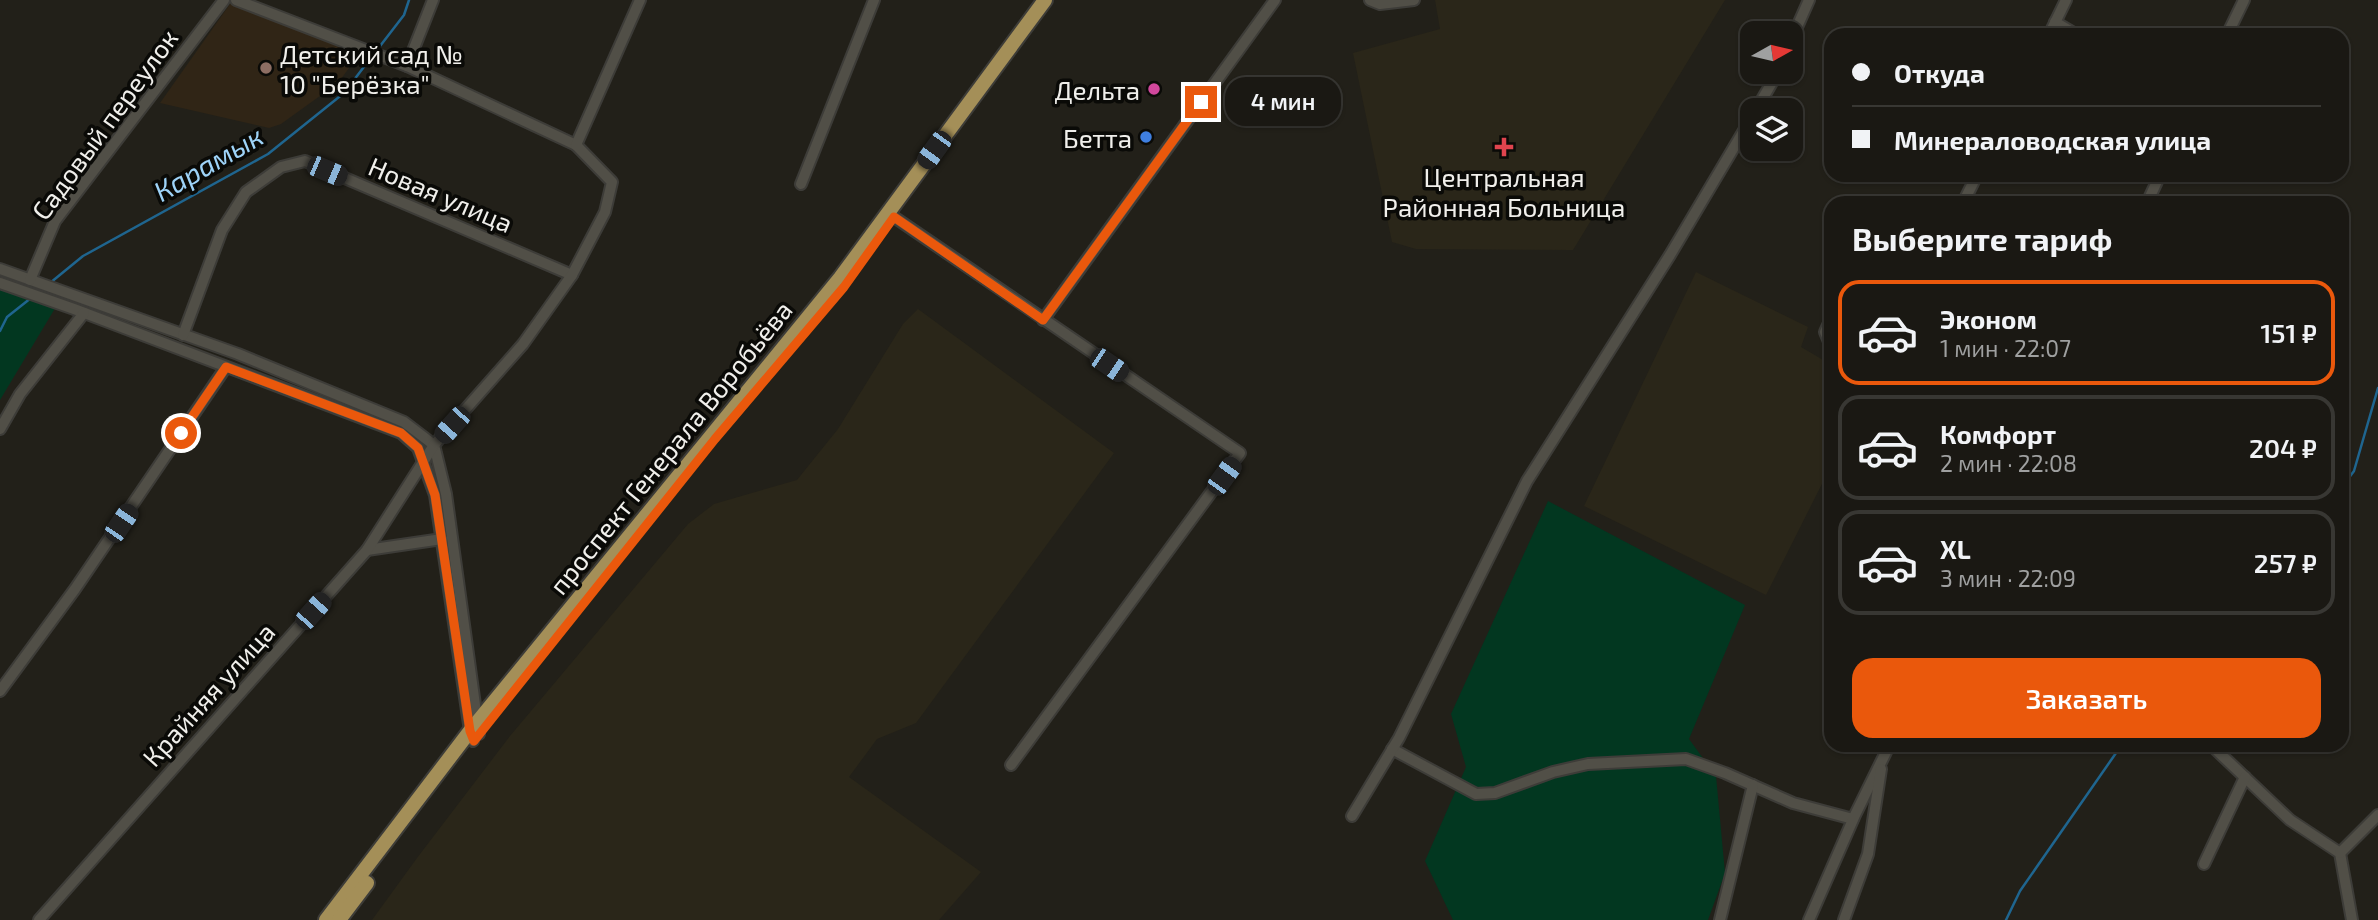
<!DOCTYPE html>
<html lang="ru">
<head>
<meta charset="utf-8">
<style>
  body { margin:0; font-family:"Exo 2",sans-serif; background:#23211c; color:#f1f3f6; height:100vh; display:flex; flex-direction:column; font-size:26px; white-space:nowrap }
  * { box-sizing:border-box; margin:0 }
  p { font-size:23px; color:#9fa0a0 }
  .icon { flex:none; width:38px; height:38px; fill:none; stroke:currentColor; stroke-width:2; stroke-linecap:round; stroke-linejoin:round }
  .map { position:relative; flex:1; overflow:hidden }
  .side { position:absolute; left:1824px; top:196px; width:525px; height:556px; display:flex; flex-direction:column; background:#1a1813; border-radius:21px; box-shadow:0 2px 5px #0004,0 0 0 2px #383733 }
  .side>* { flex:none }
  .hud { position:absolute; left:1824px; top:28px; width:525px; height:154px; border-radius:21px; box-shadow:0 2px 5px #0004,0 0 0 2px #383733; display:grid; align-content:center; height:154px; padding:0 28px; background:#1a1813 }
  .needle { width:46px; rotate:82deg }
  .controls { position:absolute; left:1740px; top:21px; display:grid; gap:14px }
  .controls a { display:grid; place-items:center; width:63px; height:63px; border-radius:14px; background:#1a1813; box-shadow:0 2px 5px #0004,0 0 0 2px #383733; font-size:35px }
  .end { position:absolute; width:32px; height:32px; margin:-16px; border:9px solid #ea580c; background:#fff; box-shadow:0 0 0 4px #fff }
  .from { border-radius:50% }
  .bubble { position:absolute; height:49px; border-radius:21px; background:#1a1813; box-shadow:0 2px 5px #0004,0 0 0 2px #383733; font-size:23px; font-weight:600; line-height:49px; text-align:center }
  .car { position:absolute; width:21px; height:42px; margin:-21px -10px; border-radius:9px; box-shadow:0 0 5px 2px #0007; background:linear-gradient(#222 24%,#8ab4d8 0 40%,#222 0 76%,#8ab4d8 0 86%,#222 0) }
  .hud b { display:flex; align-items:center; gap:24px; height:66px; font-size:26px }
  .hud b+b { border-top:2px solid #383733 }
  .hud i { width:18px; height:18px; background:#f1f3f6 }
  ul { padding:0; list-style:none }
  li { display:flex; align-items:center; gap:21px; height:105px; margin:0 14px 10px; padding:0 14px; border:4px solid #383733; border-radius:21px }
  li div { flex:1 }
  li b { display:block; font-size:26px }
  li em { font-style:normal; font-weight:600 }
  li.active { border-color:#ea580c }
  li>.icon { width:63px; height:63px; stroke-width:1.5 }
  h2 { padding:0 28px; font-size:32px; line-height:84px }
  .cta { display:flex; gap:14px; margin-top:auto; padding:14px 28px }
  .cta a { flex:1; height:80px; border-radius:21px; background:#ea580c; color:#fff; font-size:28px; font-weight:600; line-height:80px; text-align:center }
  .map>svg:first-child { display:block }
  .built { fill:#2a2619 }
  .education { fill:#302516 }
  .green { fill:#023720 }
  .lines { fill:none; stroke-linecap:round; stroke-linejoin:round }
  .stream { stroke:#1f658f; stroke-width:2.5 }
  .minor-casing { stroke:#3d3c38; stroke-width:14 }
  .major-casing { stroke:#3d3c38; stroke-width:18 }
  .minor { stroke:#514f47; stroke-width:10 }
  .major { stroke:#a48f58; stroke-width:14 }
  .route { stroke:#ea580c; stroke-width:9 }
  .education-dot { fill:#8d6e63; stroke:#0a0a07; stroke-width:2.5 }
  .hotel-dot { fill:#d1479c; stroke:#0a0a07; stroke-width:2.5 }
  .shop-dot { fill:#3f7fe0; stroke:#0a0a07; stroke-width:2.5 }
  .health-dot { fill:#e0444e; stroke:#0a0a07; stroke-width:2.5 }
  .labels { text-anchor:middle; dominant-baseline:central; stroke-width:7; stroke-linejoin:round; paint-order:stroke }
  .poi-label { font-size:26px; fill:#f0efeb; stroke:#0a0a07; text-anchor:end }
  .street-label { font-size:26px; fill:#f0efeb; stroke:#0a0a07 }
  .water-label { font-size:28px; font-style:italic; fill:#9ed3f8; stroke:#0a0a07 }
</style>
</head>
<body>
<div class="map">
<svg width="2378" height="920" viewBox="0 0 2378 920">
  <rect width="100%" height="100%" fill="#222019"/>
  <!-- built -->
  <g class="built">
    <polygon points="1435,0 1725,0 1573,250 1416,249 1392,242 1353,53 1440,29"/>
    <polygon points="1696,272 1808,327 1801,347 1830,364 1830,468 1766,595 1584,506"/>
    <polygon points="918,309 1114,453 916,723 877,739 849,777 981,872 939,920 372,920 417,858 510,736 688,524 714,504 797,480 838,429 903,324"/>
  </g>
  <!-- education -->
  <polygon class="education" points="230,4 360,53 338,83 281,124 269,128 160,103"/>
  <!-- green -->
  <g class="green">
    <polygon points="0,281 60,300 0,400"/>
    <polygon points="1548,501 1745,605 1689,739 1716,776 1725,873 1708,920 1453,920 1425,861 1466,767 1451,714"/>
  </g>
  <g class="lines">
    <!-- stream -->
    <g class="stream">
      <polyline points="377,50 404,15 409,0"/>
      <polyline points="50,283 83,256 268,154 344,93 373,55"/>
      <polyline points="0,331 7,317 31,298"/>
      <polyline points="2342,487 2354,471 2378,388"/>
      <polyline points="2006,920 2020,891 2116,753 2123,746"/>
    </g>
    <!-- minor casing -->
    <g class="minor-casing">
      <g id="minor">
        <polyline points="236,0 407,66 576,145"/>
        <polyline points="1370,0 1380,4 1414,0"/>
        <polyline points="2055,22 2077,35"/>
        <polyline points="2049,35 2066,0"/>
        <polyline points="2227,35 2244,0"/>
        <polyline points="1790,43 1809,0"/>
        <polyline points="407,66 433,0"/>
        <polyline points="1756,110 1778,72"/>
        <polyline points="801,184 874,0"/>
        <polyline points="1963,203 1977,175"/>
        <polyline points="2147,203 2160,175"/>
        <polyline points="894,217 1240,453 1011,765"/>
        <polyline points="0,269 238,354 404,422 434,445 446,494 479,734"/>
        <polyline points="30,280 55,221 224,0"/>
        <polyline points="0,283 74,309 401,433 418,448 435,495 470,731 473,741"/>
        <polyline points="1043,320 1275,0"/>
        <polyline points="1830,321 1825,332 1830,344"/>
        <polyline points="183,335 222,230 246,192 281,167 305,161 572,275"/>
        <polyline points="0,429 20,394 84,313"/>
        <polyline points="367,550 442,539"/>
        <polyline points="0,691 75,589 226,367"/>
        <polyline points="2212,746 2290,820 2340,853 2352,920"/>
        <polyline points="1392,749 1476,794 1495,793 1553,772 1588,764 1686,759 1725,773 1793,803 1853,819"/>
        <polyline points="1352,816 1399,738 1527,481 1670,255 1752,117"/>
        <polyline points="2340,853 2378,815"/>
        <polyline points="2204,864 2245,777"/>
        <polyline points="39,920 367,550 434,445 523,344 572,275 605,212 612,182 576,145 640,0"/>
        <polyline points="1720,920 1753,785"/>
        <polyline points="1809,920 1855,815 1889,746"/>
        <polyline points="1844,920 1868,854 1881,769"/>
      </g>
    </g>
    <!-- major casing -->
    <g class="major-casing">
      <g id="major">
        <polyline points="326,920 470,731 840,278 1045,0"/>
        <polyline points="339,920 367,883"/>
      </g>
    </g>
    <!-- minor -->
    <use href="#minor" class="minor"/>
    <!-- major -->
    <use href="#major" class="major"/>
  </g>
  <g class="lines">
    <!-- route -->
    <polyline class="route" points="181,433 226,367 401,433 418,448 435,495 470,731 474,741 715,439 844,287 894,217 1043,320 1201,102"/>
  </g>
  <!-- markers -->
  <circle class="education-dot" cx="266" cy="68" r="7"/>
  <circle class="hotel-dot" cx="1154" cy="89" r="7"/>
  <circle class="shop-dot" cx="1146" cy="137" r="7"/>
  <path class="health-dot" d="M1500.5 136.5h7v7h7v7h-7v7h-7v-7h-7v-7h7z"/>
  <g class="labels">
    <!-- poi labels -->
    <g class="poi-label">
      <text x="280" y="53" text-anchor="start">Детский сад №<tspan x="280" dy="30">10 "Берёзка"</tspan></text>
      <text x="1140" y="89">Дельта</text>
      <text x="1132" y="137">Бетта</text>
      <text x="1504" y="176" text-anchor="middle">Центральная<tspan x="1504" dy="30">Районная Больница</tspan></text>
    </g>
    <!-- street labels -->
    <g class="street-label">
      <text transform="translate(104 124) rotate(-54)">Садовый переулок</text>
      <text transform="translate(441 194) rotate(23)">Новая улица</text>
      <text transform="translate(670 447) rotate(-51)">проспект Генерала Воробьёва</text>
      <text transform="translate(208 694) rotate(-48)">Крайняя улица</text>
    </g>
    <!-- water labels -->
    <g class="water-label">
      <text transform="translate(208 163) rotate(-30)">Карамык</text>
    </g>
  </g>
</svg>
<div class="controls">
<a><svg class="needle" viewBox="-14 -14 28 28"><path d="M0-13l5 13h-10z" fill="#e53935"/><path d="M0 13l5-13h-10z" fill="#9fa0a0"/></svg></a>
<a><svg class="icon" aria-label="layers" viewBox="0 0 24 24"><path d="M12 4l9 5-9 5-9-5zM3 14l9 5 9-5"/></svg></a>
</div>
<i class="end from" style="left:181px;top:433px"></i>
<i class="end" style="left:1201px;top:102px"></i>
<div class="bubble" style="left:1225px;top:77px;width:116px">4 мин</div>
<i class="car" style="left:934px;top:150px;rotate:216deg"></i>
<i class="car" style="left:327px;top:171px;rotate:113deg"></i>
<i class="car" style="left:1109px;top:365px;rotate:124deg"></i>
<i class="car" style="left:452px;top:425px;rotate:222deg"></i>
<i class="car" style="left:1224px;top:476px;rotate:36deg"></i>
<i class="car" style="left:121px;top:523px;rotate:34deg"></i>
<i class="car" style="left:313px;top:611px;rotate:42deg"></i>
<div class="hud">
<b><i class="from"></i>Откуда</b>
<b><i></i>Минераловодская улица</b>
</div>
<section class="side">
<h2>Выберите тариф</h2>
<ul>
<li class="active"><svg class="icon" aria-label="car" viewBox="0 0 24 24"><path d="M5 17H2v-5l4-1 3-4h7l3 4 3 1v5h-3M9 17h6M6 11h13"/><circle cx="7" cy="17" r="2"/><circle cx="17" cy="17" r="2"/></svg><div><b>Эконом</b><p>1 мин · 22:07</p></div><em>151 ₽</em></li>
<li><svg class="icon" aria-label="car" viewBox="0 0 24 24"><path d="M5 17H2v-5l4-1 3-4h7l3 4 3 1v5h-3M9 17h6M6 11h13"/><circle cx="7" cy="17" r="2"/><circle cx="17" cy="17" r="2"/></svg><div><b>Комфорт</b><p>2 мин · 22:08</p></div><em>204 ₽</em></li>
<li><svg class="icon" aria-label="car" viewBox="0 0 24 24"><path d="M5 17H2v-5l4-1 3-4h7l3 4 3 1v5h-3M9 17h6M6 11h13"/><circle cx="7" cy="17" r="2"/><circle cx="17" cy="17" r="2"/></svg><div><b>XL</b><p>3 мин · 22:09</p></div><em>257 ₽</em></li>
</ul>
<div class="cta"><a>Заказать</a></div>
</section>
</div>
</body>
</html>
